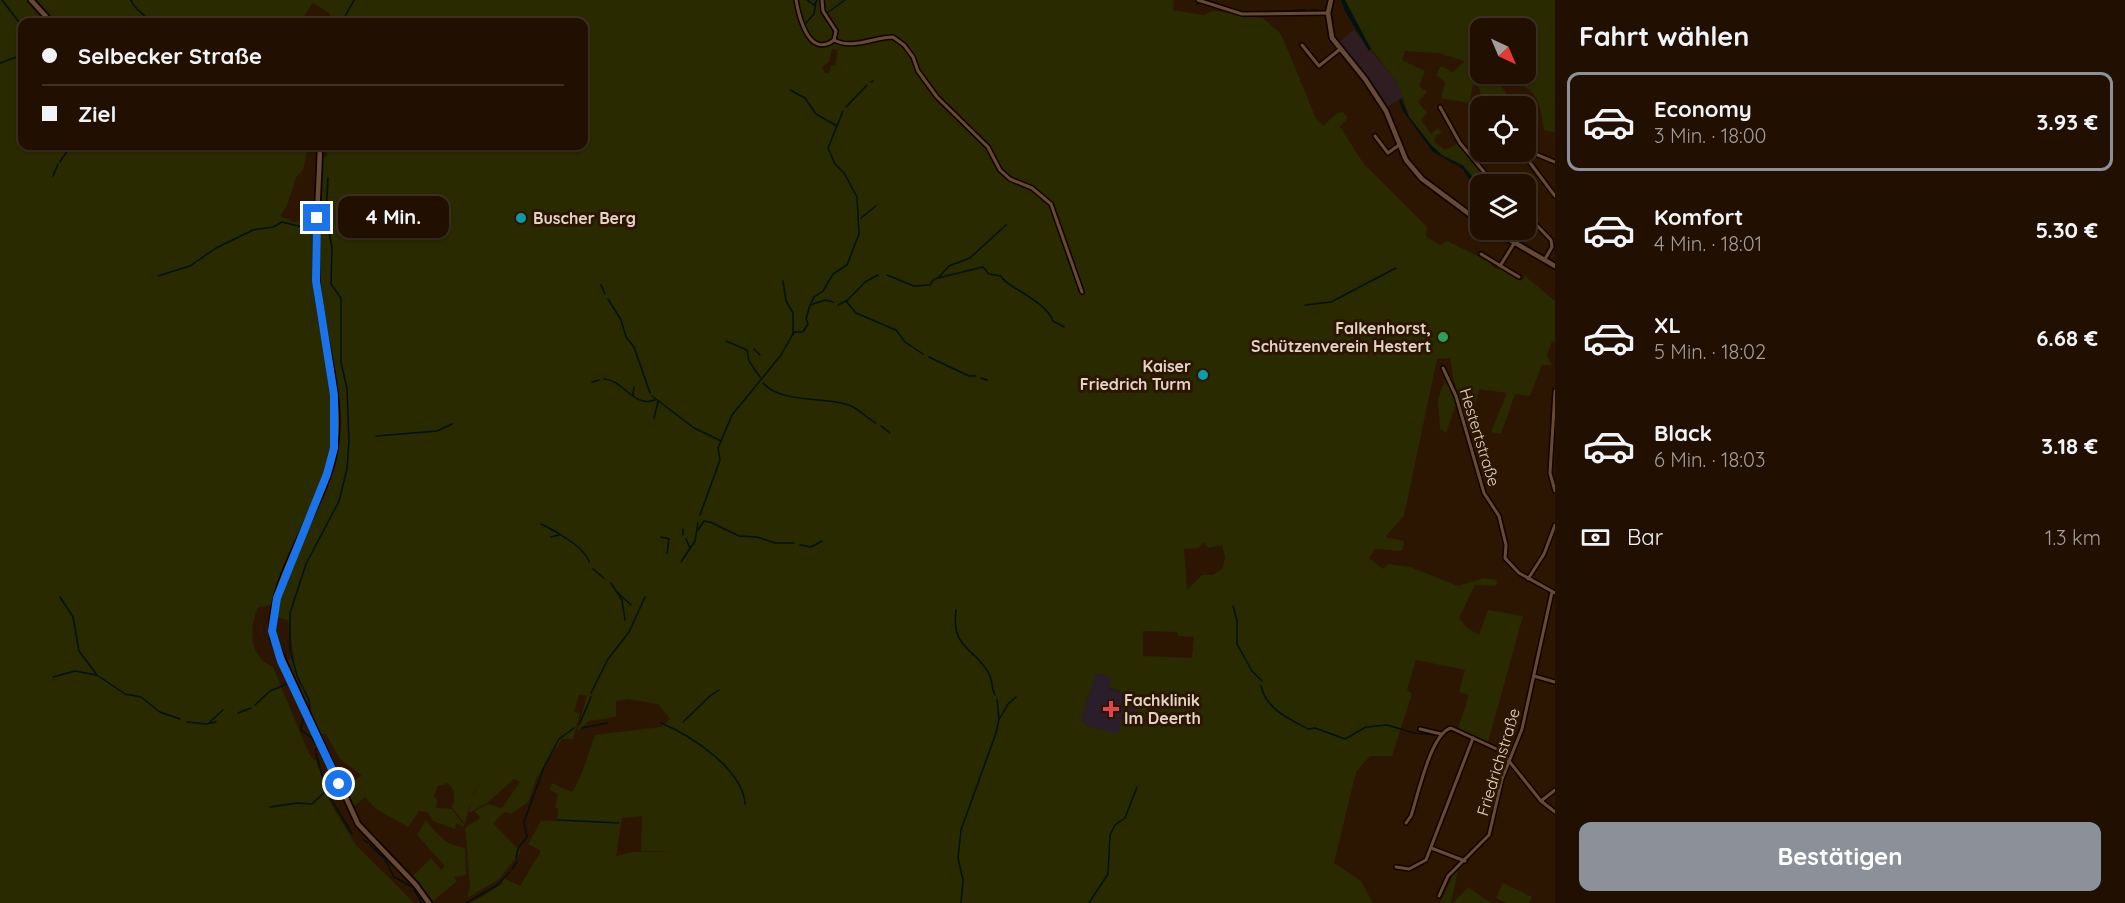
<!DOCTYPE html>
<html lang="de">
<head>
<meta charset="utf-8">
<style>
  body { margin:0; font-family:Quicksand,sans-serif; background:#2d1e11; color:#f1f3f6; height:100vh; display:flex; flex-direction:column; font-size:22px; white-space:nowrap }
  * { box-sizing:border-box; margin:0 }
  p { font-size:20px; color:#a29d99 }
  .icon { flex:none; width:33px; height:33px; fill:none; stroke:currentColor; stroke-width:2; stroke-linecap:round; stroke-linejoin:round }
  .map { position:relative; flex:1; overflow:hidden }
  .sheet { display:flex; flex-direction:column; background:#211002; width:570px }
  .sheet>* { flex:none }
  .guide { position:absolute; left:18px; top:18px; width:570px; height:132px; border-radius:12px; box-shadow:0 2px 4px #0004,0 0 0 2px #3e3024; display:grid; align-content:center; height:132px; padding:0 24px; background:#211002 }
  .needle { width:39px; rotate:136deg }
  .controls { position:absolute; left:1470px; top:18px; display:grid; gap:12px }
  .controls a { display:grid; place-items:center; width:66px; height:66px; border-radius:12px; background:#211002; box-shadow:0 2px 4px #0004,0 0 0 2px #3e3024; font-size:30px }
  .end { position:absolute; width:27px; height:27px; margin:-14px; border:8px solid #1a73e8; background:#fff; box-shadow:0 0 0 3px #fff }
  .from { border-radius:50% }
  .bubble { position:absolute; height:42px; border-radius:12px; background:#211002; box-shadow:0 2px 4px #0004,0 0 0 2px #3e3024; font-size:20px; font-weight:700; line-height:42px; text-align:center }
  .guide b { display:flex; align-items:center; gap:21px; height:57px; font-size:22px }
  .guide b+b { border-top:2px solid #3e3024 }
  .guide i { width:15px; height:15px; background:#f1f3f6 }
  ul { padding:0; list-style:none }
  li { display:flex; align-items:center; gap:18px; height:99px; margin:0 12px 9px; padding:0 12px; border:3px solid transparent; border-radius:12px }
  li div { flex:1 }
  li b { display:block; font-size:22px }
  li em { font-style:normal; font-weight:700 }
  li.current { border-color:#8c9099 }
  li>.icon { width:54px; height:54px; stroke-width:1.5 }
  h2 { padding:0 24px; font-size:27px; line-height:72px }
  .pay { display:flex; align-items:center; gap:15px; height:66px; padding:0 24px; font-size:22px }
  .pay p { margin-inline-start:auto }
  .button { display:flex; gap:12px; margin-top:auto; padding:12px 24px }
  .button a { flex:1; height:69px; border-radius:12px; background:#8c9099; color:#fff; font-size:24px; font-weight:700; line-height:69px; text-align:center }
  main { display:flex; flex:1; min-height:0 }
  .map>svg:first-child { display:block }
  .industrial { fill:#301d22 }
  .medical { fill:#2b1e2b }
  .green { fill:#292a00; fill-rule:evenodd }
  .water { fill:#021112 }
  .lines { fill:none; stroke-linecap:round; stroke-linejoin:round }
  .stream { stroke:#021112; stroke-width:1.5 }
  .street-casing { stroke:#140200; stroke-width:6 }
  .secondary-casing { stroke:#140200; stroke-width:8 }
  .street { stroke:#654b35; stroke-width:3 }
  .secondary { stroke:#654b35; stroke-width:4.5 }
  .route { stroke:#1a73e8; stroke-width:8 }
  .culture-dot { fill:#0f9aa8; stroke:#2c1602; stroke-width:2 }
  .leisure-dot { fill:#2e9e5b; stroke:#2c1602; stroke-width:2 }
  .health-dot { fill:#e0444e; stroke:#2c1602; stroke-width:2 }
  .labels { text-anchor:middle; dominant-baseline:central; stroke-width:6; stroke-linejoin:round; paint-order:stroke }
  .poi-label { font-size:16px; font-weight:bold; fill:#e2d3c6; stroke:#2c1602; text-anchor:start }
  .street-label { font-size:16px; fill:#e2d3c6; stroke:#2c1602 }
</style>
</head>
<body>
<main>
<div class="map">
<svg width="1555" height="903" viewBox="0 0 1555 903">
  <rect width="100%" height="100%" fill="#2c1602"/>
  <!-- industrial -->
  <polygon class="industrial" points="1354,30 1398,83 1403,97 1387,107 1367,76 1338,43"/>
  <!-- medical -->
  <polygon class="medical" points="1096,673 1112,677 1109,688 1138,699 1136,723 1118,735 1087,726 1081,719"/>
  <!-- green -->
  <g class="green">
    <path d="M0,0H29L47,22H22V146H308L303,170L296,177L287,206L280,216L294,222L315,218V289L332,390L333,442L327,470L305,518L273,605L258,607C249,628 248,656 273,667L309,754L316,761L330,802L355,844L414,903H0Z"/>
    <path d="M37,0H1174L1173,10L1203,15L1214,11L1263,18L1281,34L1315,116L1323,126L1337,113L1343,112L1348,118L1340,127L1364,164L1427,227L1426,236L1440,245L1447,241L1492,263L1491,265L1496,269L1498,266L1522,281L1525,276L1555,301V343L1552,341L1547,356L1552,365H1542L1530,396L1515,394L1501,434L1491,432L1507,393L1479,389L1469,435L1453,377L1450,358L1437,359L1404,516L1385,537L1404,541L1402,551L1375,549L1369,558L1383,569L1388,564L1410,567L1458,586L1484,578L1497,580L1496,586L1475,585L1459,618L1466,627L1479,635L1488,610L1523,616L1488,742L1458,729L1469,695L1459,692L1465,670L1416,660L1407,690L1412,694L1392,756H1370L1356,772L1334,863L1361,881L1373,903H471L502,884L504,878L520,886L541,851L528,844L541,821H557L558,809L555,807L558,794L550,790L552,783L572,792C584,774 587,755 595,735L661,727L670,719L658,704L628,699L616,701V717L589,721L577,731L587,696L579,695L574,712L580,713L573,739H562L537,777L528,802L511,814L505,812L493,823L521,852L498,880L467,898L470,884L465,828L480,818L475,811L488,804L502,808L520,782L514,779L487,803L469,813L472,797L482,780L473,794L465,824L451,806L454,804C454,795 455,786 445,782V785H438L434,796L437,800L436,808L452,809L464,825V827L456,823L455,829L433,821L427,812L419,811L408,827L376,809L365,797L353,807L342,786L362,776L339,758L326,734H318L283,660L294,658L288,620L274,616L330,475L338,436V401L319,280L321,157L327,156V146H584V22H333L329,13L313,3L300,22H56ZM832,49L838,50L835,66L831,65L829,73H825L822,67L829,62ZM1168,384L1193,385L1192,393L1168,392ZM1204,542L1208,548L1222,545L1225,557L1223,568L1213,575H1202L1187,590L1184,549L1198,548ZM1143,631L1177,632L1178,636L1194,637L1192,658L1143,656ZM1096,673L1111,677L1109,687L1138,699L1136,722H1121L1118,734L1087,726L1081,719ZM642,816L641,851L673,852H633L616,856L622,818Z"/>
    <path d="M1345,0H1555V132L1544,130C1541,116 1541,98 1528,89C1519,82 1510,82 1502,74L1501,86L1515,106H1484L1479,87L1473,85L1469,103L1441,98L1445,82L1436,75L1441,66L1453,72L1465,61L1438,53L1405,51L1402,60L1425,71L1419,86L1427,92L1418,102L1427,113L1421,120L1431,134L1438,128L1442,133L1436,135L1434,142L1445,150L1459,143L1491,182L1490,184H1481L1472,178L1463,165L1442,155L1431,145L1409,116L1398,84L1364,39ZM1480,28H1526V74H1480Z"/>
    <polygon points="1446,377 1457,402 1446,433 1440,429 1438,399"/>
    <path d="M426,820C436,834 447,846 465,848L466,875L454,877L457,881L433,901L413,876L431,858L441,870L445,866L417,835Z"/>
    <polygon points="1458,870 1451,903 1440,903 1454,873"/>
    <polygon points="1503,883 1532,897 1529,903 1506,903 1496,898"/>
    <polygon points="1468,887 1491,903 1453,903"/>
  </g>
  <!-- water -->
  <g class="water">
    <polygon points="1341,0 1345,0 1371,49 1369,51 1345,11"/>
    <polygon points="1401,99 1409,117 1431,145 1442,155 1463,166 1480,185 1480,190 1470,181 1463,169 1432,151 1403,111 1399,100"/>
  </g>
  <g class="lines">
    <!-- stream -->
    <g class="stream">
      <polyline points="2,0 22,26"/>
      <path d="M131,0C134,10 144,12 149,22"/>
      <polyline points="807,0 814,5 817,0"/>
      <polyline points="1204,0 1210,2"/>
      <polyline points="1215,3 1222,6"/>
      <polyline points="1197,4 1201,3"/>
      <polyline points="1298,10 1306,10"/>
      <polyline points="1311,10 1318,10"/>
      <polyline points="1289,11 1296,10"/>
      <polyline points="1255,12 1259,12"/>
      <polyline points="1264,12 1287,11"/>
      <polyline points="827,13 845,0"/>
      <polyline points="342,22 354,0"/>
      <polyline points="806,23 814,14 816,3"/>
      <polyline points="0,63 22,55"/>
      <polyline points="871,82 873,81"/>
      <polyline points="790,90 805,98 816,114 837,126"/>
      <polyline points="846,107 867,85"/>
      <polyline points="64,156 71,146"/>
      <polyline points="60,162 63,157"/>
      <polyline points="53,176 58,164"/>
      <polyline points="861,218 876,206"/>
      <path d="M887,275L914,286L930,285L934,279L983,267L989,274L1001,276C1004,286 1047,301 1053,321L1064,327"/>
      <polyline points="158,276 190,266 216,248 253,230 273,227 282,222 311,229"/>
      <polyline points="939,277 949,266 970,258 1006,225"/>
      <polyline points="783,281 786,301 793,313 793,335"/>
      <polyline points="601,285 605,294"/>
      <polyline points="608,299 621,320 626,337 634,347 650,393"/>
      <polyline points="846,301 856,313 896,330 905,342 923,354"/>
      <polyline points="811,303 814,297 823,291 833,274 847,265 859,234 857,197 844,173 835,164 828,148 843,111"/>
      <polyline points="838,305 848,300 865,282 878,275"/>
      <polyline points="1305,305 1331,302 1396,268"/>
      <polyline points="726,341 747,350 749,361 760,377"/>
      <polyline points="754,349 760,355"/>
      <polyline points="929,357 969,376 976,376"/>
      <polyline points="981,378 987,380"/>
      <path d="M604,379C624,380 633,408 655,400"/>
      <polyline points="592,382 599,380"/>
      <path d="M763,383C782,404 823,396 849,405C859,409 867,418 876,423"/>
      <polyline points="633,395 634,387"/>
      <polyline points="652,396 694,428 721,441"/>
      <polyline points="654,418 658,402"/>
      <polyline points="881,426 890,433"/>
      <polyline points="376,436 437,431 452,424"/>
      <polyline points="700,515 720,460 718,448 732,415 781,355 794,332 803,332 808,324 806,319 810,305 825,300 833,302"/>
      <path d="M541,524C554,530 586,548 589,562"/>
      <polyline points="683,529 683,535"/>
      <polyline points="698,530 704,521 710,522 739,536 757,537 775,543 794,543"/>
      <polyline points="551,537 559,535"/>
      <polyline points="661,537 669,539 667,553"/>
      <polyline points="686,539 690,548"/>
      <polyline points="800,545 811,547 822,541"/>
      <polyline points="681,562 695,541 698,523"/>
      <polyline points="593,569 604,578"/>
      <polyline points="611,583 622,600 625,620"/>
      <polyline points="616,591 631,605"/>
      <polyline points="60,597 73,617 79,651 97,675 125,694 141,697 160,712 180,719"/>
      <polyline points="1233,606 1237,620 1237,644 1252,671 1262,681"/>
      <path d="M956,610C951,648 973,647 988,672C993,679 991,688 995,695"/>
      <polyline points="53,677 75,671 96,675"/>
      <path d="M1261,686C1266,709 1289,719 1308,729L1315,728L1345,739L1366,727L1387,725L1414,733L1438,735"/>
      <polyline points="591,693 608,659 629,632 645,597"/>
      <polyline points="255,705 270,691 287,684"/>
      <polyline points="310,712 309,700 297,676 290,649 290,613 306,564 339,501 347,469 349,440 347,389 341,362 341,298 331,284 332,247 326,215 328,178"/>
      <polyline points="238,713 251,708"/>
      <polyline points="1000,718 1008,704 1016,697"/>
      <polyline points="303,719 301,730 312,738 315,744"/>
      <polyline points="187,722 206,724 216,722"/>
      <polyline points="210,722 223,710"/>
      <polyline points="683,722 710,696 719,690"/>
      <path d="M661,723C690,735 743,769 745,804"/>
      <polyline points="579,725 591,697"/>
      <polyline points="582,728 607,723"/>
      <polyline points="316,748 316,751"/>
      <polyline points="316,754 327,791"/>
      <polyline points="328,794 352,834"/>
      <polyline points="270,807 297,803 312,804 327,790"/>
      <polyline points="558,820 619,823"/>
      <polyline points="364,840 368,843"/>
      <polyline points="370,845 385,859 394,877 412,887"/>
      <polyline points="519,847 527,837 524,822 544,767 559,739 574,728"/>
      <polyline points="516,858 518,849"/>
      <polyline points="512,869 517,862"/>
      <polyline points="414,890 422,903"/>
      <polyline points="466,903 496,886 510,872"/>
      <polyline points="961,903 963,880 958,858 961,830 996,733 999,719 997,700"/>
      <polyline points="1089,903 1108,874 1110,835 1115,825 1125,818 1137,787"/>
    </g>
    <!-- street casing -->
    <g class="street-casing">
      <g id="street">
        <path d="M796,0C799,17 809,59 834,40L836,31L823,11L822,0"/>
        <polyline points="1198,0 1242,14 1328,13"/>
        <path d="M834,40C852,50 875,37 893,37L904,45L913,57L918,71L937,97L988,147L1000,170L1010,179L1032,188L1051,204L1082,292"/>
        <polyline points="1302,45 1319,66 1339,50"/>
        <polyline points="1504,103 1505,106"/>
        <polyline points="1440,107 1460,143 1494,184"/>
        <polyline points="1375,136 1388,153 1399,145"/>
        <polyline points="1522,152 1555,196"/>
        <polyline points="1524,155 1533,153 1555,162"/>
        <polyline points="1526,214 1551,240 1552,247 1545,259"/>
        <polyline points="1481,254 1519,277"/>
        <polyline points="1500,266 1515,242"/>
        <polyline points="1443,368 1456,396 1484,493 1499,516 1506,545 1505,558 1519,573 1555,593"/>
        <polyline points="1555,391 1550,473 1555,491"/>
        <polyline points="1528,579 1544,554 1555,525"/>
        <polyline points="1534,676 1555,682"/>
        <polyline points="1420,729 1441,734"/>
        <polyline points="1541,801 1555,790"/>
        <path d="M1406,823L1411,816C1418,795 1431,733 1451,728L1501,751L1541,801L1555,812"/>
        <polyline points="1431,848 1465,861"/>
        <polyline points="1396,867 1409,869 1426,860 1473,738"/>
        <polyline points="1439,896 1448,876 1489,835 1502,779 1522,729 1552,592"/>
      </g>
    </g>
    <!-- secondary casing -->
    <g class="secondary-casing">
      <g id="secondary">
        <polyline points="31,0 51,22"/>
        <polyline points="1331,0 1328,13 1332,38 1365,79 1386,111 1406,160 1422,179 1480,222"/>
        <path d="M320,146C319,191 314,237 317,282C321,341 346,399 333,458C321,511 265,585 273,638L358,824L416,885L429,903"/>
        <polyline points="1493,230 1555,266"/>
      </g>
    </g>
    <!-- street -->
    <use href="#street" class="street"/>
    <!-- secondary -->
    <use href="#secondary" class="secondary"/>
  </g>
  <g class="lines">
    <!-- route -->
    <polyline class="route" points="317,218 316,281 334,395 334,448 327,474 277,598 272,631 281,661 339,784"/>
  </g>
  <!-- markers -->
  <g class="culture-dot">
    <circle cx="521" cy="218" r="6"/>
    <circle cx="1203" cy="375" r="6"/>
  </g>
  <circle class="leisure-dot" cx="1443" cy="337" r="6"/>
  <path class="health-dot" d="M1108 700h6v6h6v6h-6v6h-6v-6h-6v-6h6z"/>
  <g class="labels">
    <!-- poi labels -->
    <g class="poi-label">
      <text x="533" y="218">Buscher Berg</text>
      <text x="1431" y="328" text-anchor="end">Falkenhorst,<tspan x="1431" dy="18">Schützenverein Hestert</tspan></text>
      <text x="1191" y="366" text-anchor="end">Kaiser<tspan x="1191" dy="18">Friedrich Turm</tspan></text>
      <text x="1124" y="700">Fachklinik<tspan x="1124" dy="18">Im Deerth</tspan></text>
    </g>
    <!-- street labels -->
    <g class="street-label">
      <text transform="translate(1480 437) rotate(73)">Hestertstraße</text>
      <text transform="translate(1498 762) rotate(-73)">Friedrichstraße</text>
    </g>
  </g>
</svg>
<div class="controls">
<a><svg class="needle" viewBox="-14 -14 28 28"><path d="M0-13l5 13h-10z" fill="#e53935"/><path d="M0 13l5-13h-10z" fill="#a29d99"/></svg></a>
<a><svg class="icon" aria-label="locate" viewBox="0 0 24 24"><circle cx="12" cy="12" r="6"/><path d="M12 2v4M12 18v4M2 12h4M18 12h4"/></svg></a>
<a><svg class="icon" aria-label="layers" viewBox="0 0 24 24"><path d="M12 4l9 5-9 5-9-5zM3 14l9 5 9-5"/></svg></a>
</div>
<i class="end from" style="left:339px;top:784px"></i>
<i class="end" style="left:317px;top:218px"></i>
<div class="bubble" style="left:338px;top:196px;width:111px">4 Min.</div>
<div class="guide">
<b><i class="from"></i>Selbecker Straße</b>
<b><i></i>Ziel</b>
</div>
</div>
<section class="sheet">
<h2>Fahrt wählen</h2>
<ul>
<li class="current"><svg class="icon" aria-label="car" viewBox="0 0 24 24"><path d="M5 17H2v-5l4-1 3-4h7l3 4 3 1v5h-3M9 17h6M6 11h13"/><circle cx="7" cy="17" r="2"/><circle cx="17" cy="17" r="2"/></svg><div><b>Economy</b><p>3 Min. · 18:00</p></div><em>3.93 €</em></li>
<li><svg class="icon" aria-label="car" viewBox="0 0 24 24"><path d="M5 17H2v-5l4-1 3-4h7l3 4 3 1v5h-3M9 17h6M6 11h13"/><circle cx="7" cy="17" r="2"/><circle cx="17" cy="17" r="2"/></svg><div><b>Komfort</b><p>4 Min. · 18:01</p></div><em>5.30 €</em></li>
<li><svg class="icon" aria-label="car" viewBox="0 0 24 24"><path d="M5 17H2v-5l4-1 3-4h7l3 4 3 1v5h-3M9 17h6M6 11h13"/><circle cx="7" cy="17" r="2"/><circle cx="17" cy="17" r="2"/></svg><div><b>XL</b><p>5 Min. · 18:02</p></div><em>6.68 €</em></li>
<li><svg class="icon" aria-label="car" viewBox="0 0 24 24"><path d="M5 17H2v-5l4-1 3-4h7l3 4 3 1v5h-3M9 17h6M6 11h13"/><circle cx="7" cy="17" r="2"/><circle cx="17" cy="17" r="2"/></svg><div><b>Black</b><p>6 Min. · 18:03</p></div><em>3.18 €</em></li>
</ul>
<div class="pay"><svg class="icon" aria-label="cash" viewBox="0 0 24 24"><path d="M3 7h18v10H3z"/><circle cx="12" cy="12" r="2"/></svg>Bar<p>1.3 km</p></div>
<div class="button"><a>Bestätigen</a></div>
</section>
</main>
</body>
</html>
